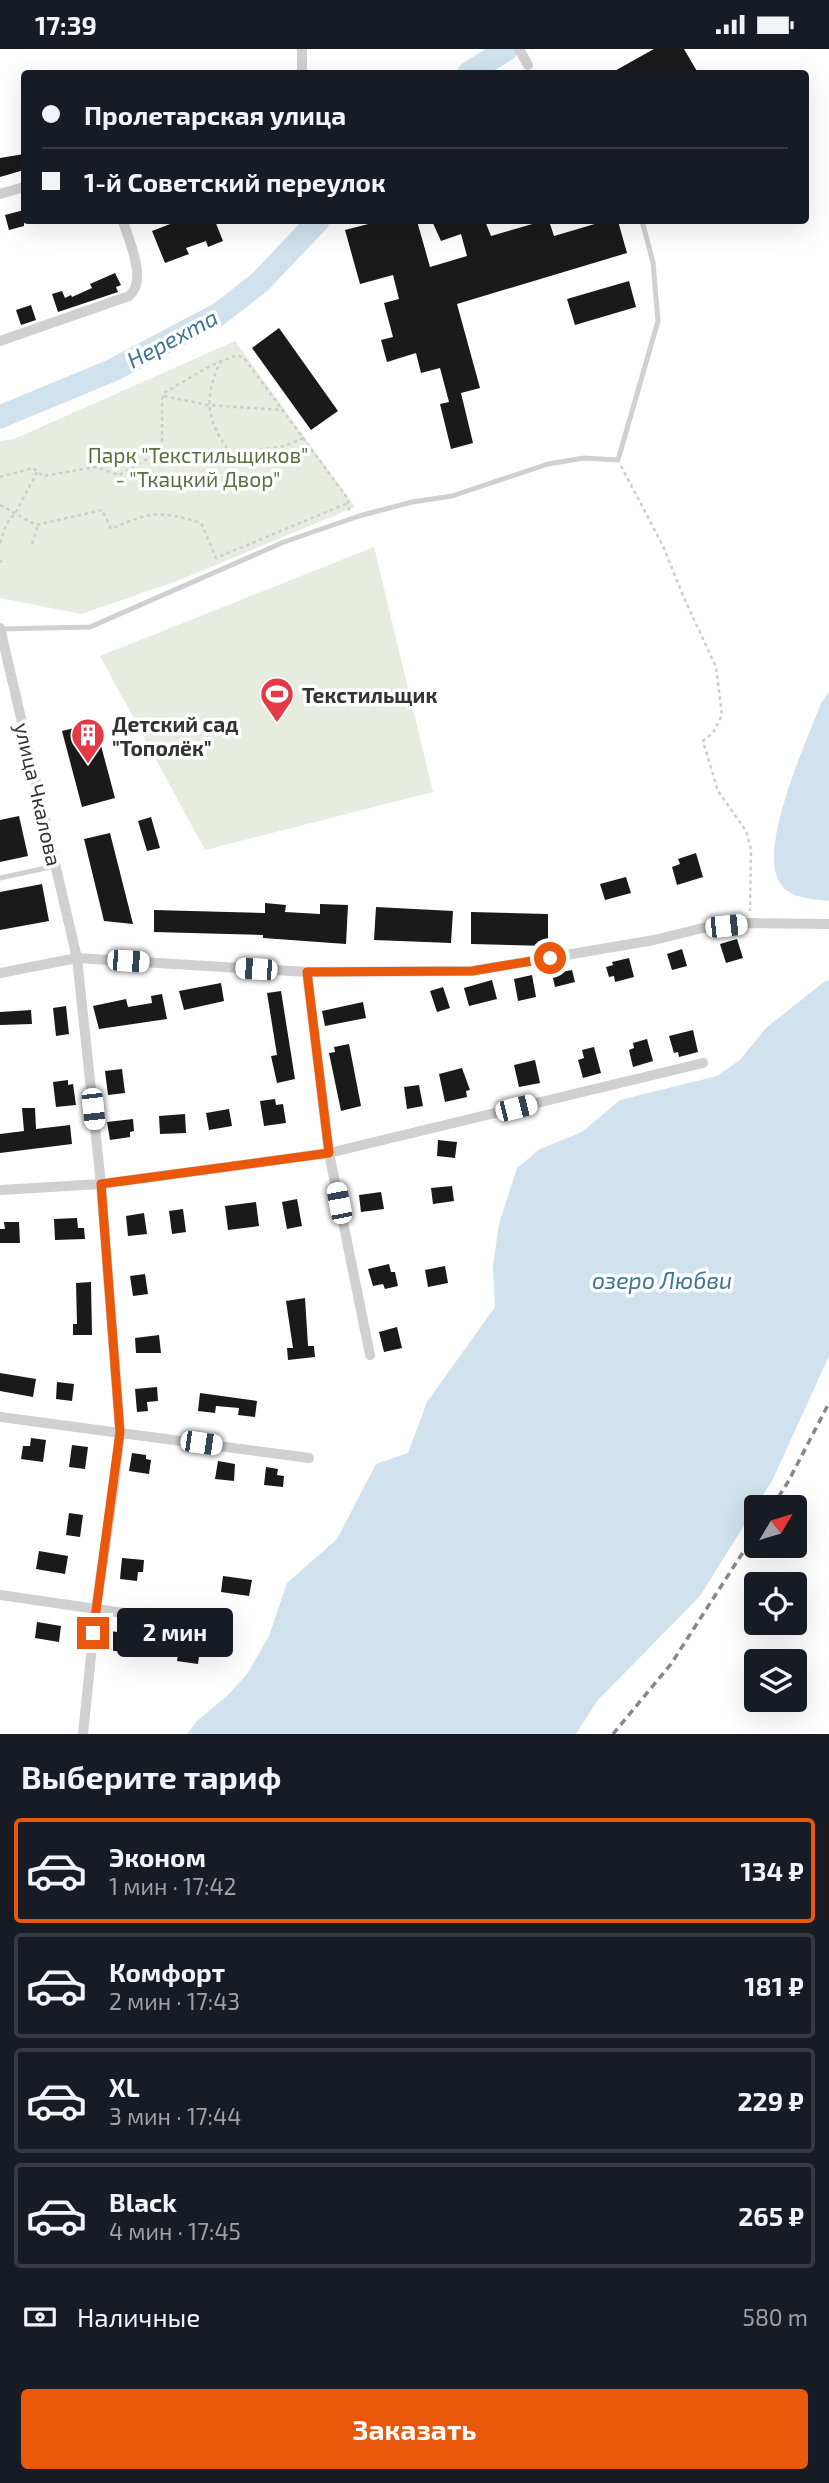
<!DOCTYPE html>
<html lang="ru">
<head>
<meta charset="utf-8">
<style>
  body { margin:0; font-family:"Exo 2",sans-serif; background:#242831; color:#f1f3f6; height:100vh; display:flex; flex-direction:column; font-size:26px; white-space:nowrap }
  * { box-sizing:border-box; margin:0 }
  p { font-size:23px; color:#9ea1a6 }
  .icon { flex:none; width:38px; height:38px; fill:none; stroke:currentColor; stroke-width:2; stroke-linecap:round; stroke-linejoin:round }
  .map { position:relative; height:1685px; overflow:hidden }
  .side { display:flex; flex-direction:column; background:#171b24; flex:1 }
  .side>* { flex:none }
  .banner { position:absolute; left:21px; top:21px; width:788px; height:154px; border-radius:7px; box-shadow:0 7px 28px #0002; display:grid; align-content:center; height:154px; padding:0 21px; background:#171b24 }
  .needle { width:46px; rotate:52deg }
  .fabs { position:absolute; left:744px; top:1446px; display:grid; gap:14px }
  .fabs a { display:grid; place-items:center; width:63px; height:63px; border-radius:7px; background:#171b24; box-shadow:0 7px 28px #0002; font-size:35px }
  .end { position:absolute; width:32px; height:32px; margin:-16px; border:9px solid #ea580c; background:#fff; box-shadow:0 0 0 4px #fff }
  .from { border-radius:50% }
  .bubble { position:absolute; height:49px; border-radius:7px; background:#171b24; box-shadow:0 7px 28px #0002; font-size:23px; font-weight:700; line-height:49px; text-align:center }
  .car { position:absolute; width:21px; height:42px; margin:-21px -10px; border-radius:9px; box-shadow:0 0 5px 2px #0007; background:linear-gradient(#fff 24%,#345 0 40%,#fff 0 76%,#345 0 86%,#fff 0) }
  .banner b { display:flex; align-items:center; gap:24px; height:66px; font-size:26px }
  .banner b+b { border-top:2px solid #363941 }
  .banner i { width:18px; height:18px; background:#f1f3f6 }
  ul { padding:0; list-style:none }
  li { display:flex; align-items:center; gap:21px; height:105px; margin:0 14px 10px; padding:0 7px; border:4px solid #363941; border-radius:7px }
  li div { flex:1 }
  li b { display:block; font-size:26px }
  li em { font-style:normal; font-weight:700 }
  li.on { border-color:#ea580c }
  li>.icon { width:63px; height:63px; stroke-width:1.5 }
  h2 { padding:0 21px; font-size:32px; line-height:84px }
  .pay { display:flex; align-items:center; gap:18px; height:77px; padding:0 21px; font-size:26px }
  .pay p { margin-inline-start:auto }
  .button { display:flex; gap:14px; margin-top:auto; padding:14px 21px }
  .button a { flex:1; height:80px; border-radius:7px; background:#ea580c; color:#fff; font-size:28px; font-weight:700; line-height:80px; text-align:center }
  .status { display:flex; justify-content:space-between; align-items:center; height:49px; padding:0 35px; background:#171b24; direction:ltr }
  .status svg { height:19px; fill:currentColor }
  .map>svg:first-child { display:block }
  .green { fill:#e6ecdf }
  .water { fill:#cfe2ee }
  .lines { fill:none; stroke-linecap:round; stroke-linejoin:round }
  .river { stroke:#cfe2ee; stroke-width:23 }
  .building { fill:#1a1a1a }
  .path { stroke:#cdcdcd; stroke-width:2.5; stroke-dasharray:3.5 3.5; stroke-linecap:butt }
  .service { stroke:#d0d0d0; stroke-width:5 }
  .minor { stroke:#d0d0d0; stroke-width:10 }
  .rail { stroke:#888; stroke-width:3.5; stroke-dasharray:7 5; stroke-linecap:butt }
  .route { stroke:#ea580c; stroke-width:9 }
  .labels { text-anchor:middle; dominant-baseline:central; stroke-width:7; stroke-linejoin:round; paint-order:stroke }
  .park-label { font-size:21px; fill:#56703f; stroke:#fff }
  .poi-label { font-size:21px; font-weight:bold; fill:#333; stroke:#fff; text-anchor:start }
  .street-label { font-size:21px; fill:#333; stroke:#fff }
  .water-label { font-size:23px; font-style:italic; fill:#3f7597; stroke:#fff }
</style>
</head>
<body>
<div class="status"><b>17:39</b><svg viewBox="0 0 49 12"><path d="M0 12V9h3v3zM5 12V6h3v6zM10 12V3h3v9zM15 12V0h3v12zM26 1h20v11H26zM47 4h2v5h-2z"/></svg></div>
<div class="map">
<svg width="829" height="1685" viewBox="0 0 829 1685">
  <rect width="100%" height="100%" fill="#fff"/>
  <!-- green -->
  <g class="green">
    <polygon points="235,292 355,458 177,532 81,565 0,549 0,392 14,390"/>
    <polygon points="374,498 433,743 205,801 100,607"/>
  </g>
  <!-- water -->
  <g class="water">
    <path d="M829,643V852C813,850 790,850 780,834C757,799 807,692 821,654Z"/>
    <polygon points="829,931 829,1307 773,1430 700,1547 598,1651 576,1685 187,1685 197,1672 228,1646 247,1625 269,1587 287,1534 337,1490 376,1415 408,1404 427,1353 495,1258 493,1217 499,1175 517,1119 540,1100 582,1083 620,1051 717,1027 740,1011 766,979 825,932"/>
  </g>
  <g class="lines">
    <!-- river -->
    <g class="river">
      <polyline points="469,24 507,0"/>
      <polyline points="0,368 113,321 219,265 260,233 318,172"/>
    </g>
  </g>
  <!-- building -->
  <g class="building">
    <polygon points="654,0 684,0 698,24 611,24"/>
    <polygon points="24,105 24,121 0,128 0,109"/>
    <polygon points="24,161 24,177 9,181 5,166"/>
    <polygon points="178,172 215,172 223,192 208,198 206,192 186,199 189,205 165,214 152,182"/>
    <polygon points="380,172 417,172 430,218 467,207 461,185 441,192 432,172 485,172 491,187 543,172 549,172 554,187 605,172 618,172 627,204 457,255 480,339 461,344 473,394 451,400 440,355 449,353 440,319 421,324 416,304 387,313 381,291 393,288 384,254 399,250 393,226 360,235 345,181"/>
    <polygon points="115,224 121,236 116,238 118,243 58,263 52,245 62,242 65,249 71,246 72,248 92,239 90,235"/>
    <polygon points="629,232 636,258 575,276 567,250"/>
    <polygon points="31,256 36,271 21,276 16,261"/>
    <polygon points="279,279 338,362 311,381 252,299"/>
    <polygon points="95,674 115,749 82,758 62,682"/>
    <polygon points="19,767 28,807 0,813 0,771"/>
    <polygon points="151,768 160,799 147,802 138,772"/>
    <polygon points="110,784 133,875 104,872 84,790"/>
    <polygon points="696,804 703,828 677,836 672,818 680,815 678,810"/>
    <polygon points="626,828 631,844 605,851 600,835"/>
    <polygon points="42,835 49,872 0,881 0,843"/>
    <polygon points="265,854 286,856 285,863 320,865 320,855 348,856 346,895 263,889 263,886 154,883 154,861 265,864"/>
    <polygon points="376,858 453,862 451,894 374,891"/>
    <polygon points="471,863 548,865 548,897 471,895"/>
    <polygon points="737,890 743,909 726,914 720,895"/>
    <polygon points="682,900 687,917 672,921 667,905"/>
    <polygon points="629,909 634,928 615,933 614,927 609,928 606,918 613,916 612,913"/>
    <polygon points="572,921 575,933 555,938 552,925"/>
    <polygon points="532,926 536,948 518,952 514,930"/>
    <polygon points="492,931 497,950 469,957 464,939"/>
    <polygon points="221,934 224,952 184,961 179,942"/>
    <polygon points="443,938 450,959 437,963 430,942"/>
    <polygon points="281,942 295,1030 277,1034 271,1007 277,1006 267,944"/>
    <polygon points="162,945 167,970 99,980 93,957 126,950 128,958 152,954 151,947"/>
    <polygon points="363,953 366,969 325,977 322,962"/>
    <polygon points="66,957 69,985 56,987 53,959"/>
    <polygon points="31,961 32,975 0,976 0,963"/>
    <polygon points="693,981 698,1003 679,1008 678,1003 674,1004 669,987"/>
    <polygon points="647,990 653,1012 633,1018 629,1001 634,999 633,994"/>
    <polygon points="349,995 361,1057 341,1062 329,1004 335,1003 334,998"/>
    <polygon points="594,998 601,1024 583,1029 578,1011 584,1009 582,1001"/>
    <polygon points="535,1011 540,1034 519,1038 514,1016"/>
    <polygon points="462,1019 470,1041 466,1042 467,1048 445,1053 439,1025"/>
    <polygon points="122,1020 125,1044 108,1046 105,1022"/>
    <polygon points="68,1031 68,1036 73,1035 76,1056 56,1058 53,1033"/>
    <polygon points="419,1036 423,1057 407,1060 404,1038"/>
    <polygon points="275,1050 276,1056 283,1055 286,1074 264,1077 260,1052"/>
    <polygon points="22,1059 35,1059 36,1080 70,1076 72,1095 0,1104 0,1085 24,1082"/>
    <polygon points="229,1060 232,1077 209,1081 206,1064"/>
    <polygon points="185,1065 186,1084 160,1085 159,1067"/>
    <polygon points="133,1070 134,1082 130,1083 130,1088 110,1091 107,1073"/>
    <polygon points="438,1091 457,1093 455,1109 437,1107"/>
    <polygon points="452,1137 454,1152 433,1155 431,1139"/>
    <polygon points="381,1143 384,1160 361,1163 359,1146"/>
    <polygon points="297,1150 302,1177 287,1180 282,1153"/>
    <polygon points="256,1153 259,1177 228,1181 225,1157"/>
    <polygon points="183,1160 186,1183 172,1185 169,1162"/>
    <polygon points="144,1164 147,1185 128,1187 126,1167"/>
    <polygon points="77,1169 78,1179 84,1179 85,1190 55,1191 54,1170"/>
    <polygon points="4,1173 19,1173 20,1194 0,1194 0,1180 5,1180"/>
    <polygon points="389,1215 391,1223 395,1223 398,1237 385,1240 383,1235 373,1237 368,1220"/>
    <polygon points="445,1217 448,1234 428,1238 425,1221"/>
    <polygon points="145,1225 148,1245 133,1247 130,1227"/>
    <polygon points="91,1233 92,1286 73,1286 73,1275 77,1275 76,1234"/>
    <polygon points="305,1249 308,1297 314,1297 315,1308 288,1311 287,1299 293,1299 286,1252"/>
    <polygon points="397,1278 402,1299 384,1303 379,1283"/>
    <polygon points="159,1286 161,1304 136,1304 135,1289"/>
    <polygon points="0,1324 36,1330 33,1348 0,1342"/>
    <polygon points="57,1333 74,1335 72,1352 56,1350"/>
    <polygon points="157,1338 158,1352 147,1353 148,1362 137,1363 135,1340"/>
    <polygon points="200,1344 257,1352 255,1368 238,1366 239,1359 216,1357 215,1364 198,1362"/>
    <polygon points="31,1389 46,1391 43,1413 21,1410 23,1397 30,1397"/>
    <polygon points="72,1396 88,1398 85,1420 69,1418"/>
    <polygon points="132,1404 146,1406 146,1410 151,1411 149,1425 129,1422"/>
    <polygon points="218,1412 235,1415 234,1432 215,1430"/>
    <polygon points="266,1418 278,1420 277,1426 284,1427 283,1438 264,1436"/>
    <polygon points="69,1464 83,1466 80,1488 66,1486"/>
    <polygon points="39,1502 68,1507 65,1525 36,1520"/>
    <polygon points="122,1509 144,1511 143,1523 138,1523 137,1532 120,1530"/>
    <polygon points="223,1527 252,1531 249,1547 221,1543"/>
    <polygon points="37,1573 61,1577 59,1593 35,1589"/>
    <polygon points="103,1581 154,1588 152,1607 100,1600"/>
    <polygon points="180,1591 196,1594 195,1599 200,1600 198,1615 177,1612"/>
  </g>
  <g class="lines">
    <!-- path -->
    <g class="path">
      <path d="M221,311C203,350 206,371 231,405"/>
      <polyline points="164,347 208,356 282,361"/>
      <polyline points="303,389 348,450 349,462"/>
      <polyline points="621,417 663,497 684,549 716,618 722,666 713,684 703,692 718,742 746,782 751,800 750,862"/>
      <polyline points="0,428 33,419 43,427 96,418 119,426 163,401 231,405 285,397 303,389 244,309 237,306 210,317 164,344 162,350 162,402"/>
      <path d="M0,456L36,476L102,461L111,480C149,463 160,461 201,474L216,509L348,454"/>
      <polyline points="0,494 7,474 16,463 37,423"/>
      <polyline points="32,495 38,476"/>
      <polyline points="0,512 2,513"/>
    </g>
    <!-- service -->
    <g class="service">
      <polyline points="1,580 90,578 284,493 359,467 412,453 452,447 548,415 584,409 618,411 658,272 653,213 642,172"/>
      <polyline points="0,829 55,817"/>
    </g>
    <!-- minor -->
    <g class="minor">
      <polyline points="302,0 302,24"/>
      <polyline points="519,0 528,16"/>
      <polyline points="0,145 24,138"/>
      <path d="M0,292L129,247C148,231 129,193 123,172"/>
      <polyline points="0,579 77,909 101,1135 120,1383 113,1444 96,1559 83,1685"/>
      <polyline points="307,923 329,1104 370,1306"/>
      <polyline points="0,924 77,909 307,923 472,922 654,891 703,879 749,874 829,875"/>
      <polyline points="0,1141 101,1135 329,1104 703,1014"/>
      <polyline points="0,1368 309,1409"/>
      <polyline points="0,1546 227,1579"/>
    </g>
    <!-- rail -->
    <g class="rail">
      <polyline points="772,1458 788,1433 829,1354"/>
      <polyline points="613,1685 671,1615 756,1483"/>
    </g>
  </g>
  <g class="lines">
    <!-- route -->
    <polyline class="route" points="93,1584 120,1383 101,1135 329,1104 307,923 472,922 550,909"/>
  </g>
  <!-- icons -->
  <defs>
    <g id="stadium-pin" transform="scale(1.75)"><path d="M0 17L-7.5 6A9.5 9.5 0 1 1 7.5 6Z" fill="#e63946" stroke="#fff"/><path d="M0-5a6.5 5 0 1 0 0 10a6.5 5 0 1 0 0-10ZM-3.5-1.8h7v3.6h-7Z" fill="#fff"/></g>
    <g id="building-pin" transform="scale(1.75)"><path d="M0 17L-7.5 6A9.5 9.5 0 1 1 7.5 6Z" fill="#e63946" stroke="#fff"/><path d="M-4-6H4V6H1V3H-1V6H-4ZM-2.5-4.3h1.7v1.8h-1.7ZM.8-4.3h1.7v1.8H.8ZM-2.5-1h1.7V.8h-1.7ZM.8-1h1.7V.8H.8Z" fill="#fff"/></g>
  </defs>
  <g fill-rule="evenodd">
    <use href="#stadium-pin" x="277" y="645"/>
    <use href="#building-pin" x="88" y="686"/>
  </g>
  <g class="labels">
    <!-- park labels -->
    <g class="park-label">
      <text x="198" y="405">Парк "Текстильщиков"<tspan x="198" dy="24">- "Ткацкий Двор"</tspan></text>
    </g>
    <!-- poi labels -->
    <g class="poi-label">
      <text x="302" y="645">Текстильщик</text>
      <text x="112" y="674">Детский сад<tspan x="112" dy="24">"Тополёк"</tspan></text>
    </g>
    <!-- street labels -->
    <g class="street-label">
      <text transform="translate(39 745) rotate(77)">улица Чкалова</text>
    </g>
    <!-- water labels -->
    <g class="water-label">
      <text transform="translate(172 289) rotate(-28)">Нерехта</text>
      <text x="662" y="1231">озеро Любви</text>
    </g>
  </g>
</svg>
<div class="fabs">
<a><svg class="needle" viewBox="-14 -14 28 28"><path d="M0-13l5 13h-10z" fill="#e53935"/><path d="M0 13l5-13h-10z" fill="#9ea1a6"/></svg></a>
<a><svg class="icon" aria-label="locate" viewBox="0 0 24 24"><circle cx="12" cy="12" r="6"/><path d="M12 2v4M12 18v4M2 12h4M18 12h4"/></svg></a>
<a><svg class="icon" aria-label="layers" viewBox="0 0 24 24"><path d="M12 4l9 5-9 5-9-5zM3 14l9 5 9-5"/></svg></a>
</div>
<i class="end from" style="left:550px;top:909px"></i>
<i class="end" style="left:93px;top:1584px"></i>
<div class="bubble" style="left:117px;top:1559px;width:116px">2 мин</div>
<i class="car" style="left:726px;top:877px;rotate:84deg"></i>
<i class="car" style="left:128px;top:912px;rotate:94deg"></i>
<i class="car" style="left:256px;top:920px;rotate:274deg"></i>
<i class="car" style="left:516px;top:1059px;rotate:76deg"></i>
<i class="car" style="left:93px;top:1060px;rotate:174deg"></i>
<i class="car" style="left:339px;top:1154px;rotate:349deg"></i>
<i class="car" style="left:201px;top:1394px;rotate:98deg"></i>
<div class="banner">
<b><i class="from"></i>Пролетарская улица</b>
<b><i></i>1-й Советский переулок</b>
</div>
</div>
<section class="side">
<h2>Выберите тариф</h2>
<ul>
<li class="on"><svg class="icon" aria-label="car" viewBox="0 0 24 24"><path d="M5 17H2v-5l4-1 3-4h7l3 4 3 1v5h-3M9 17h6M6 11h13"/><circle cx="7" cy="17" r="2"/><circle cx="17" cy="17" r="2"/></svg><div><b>Эконом</b><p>1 мин · 17:42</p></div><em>134 ₽</em></li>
<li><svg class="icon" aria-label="car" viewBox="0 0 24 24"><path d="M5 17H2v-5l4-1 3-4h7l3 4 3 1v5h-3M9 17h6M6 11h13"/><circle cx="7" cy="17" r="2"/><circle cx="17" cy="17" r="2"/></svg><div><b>Комфорт</b><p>2 мин · 17:43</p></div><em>181 ₽</em></li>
<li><svg class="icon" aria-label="car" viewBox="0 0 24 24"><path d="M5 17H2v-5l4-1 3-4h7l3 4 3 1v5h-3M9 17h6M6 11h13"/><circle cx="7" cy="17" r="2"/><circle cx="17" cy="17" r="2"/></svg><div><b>XL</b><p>3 мин · 17:44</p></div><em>229 ₽</em></li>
<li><svg class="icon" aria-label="car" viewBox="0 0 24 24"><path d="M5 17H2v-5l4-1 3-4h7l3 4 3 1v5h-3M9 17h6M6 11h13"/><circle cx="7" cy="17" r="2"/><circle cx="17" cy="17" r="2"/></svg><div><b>Black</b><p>4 мин · 17:45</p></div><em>265 ₽</em></li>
</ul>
<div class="pay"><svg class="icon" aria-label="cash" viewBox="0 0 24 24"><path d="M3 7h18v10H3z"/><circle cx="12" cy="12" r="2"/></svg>Наличные<p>580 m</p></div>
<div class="button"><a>Заказать</a></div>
</section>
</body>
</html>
